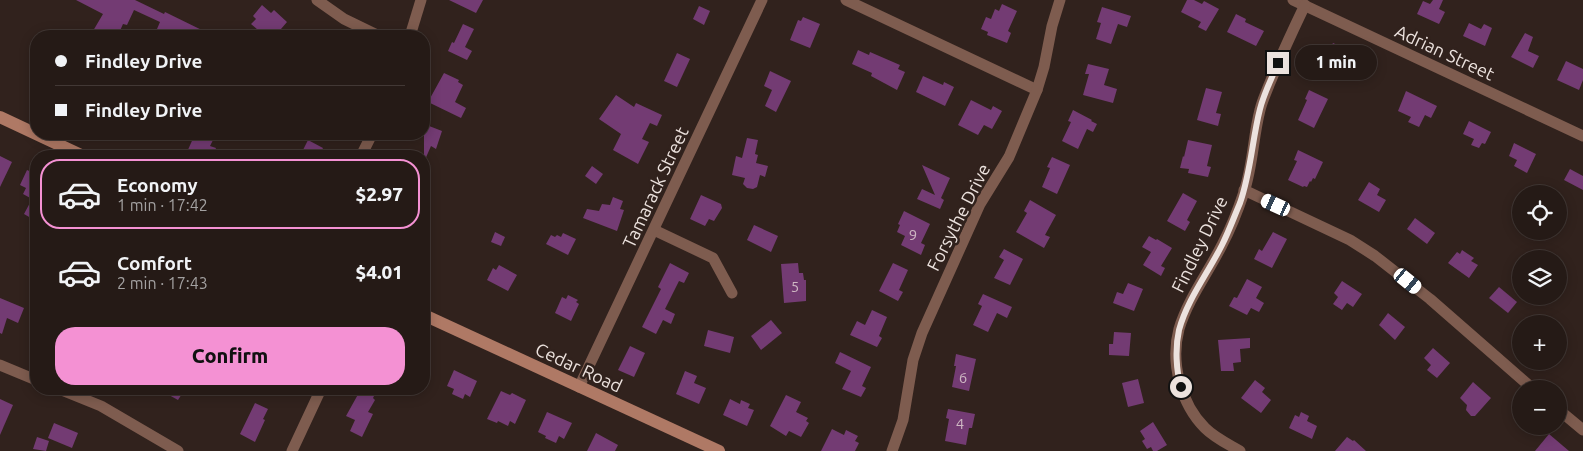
<!DOCTYPE html>
<html lang="en">
<head>
<meta charset="utf-8">
<style>
  body { margin:0; font-family:Ubuntu,sans-serif; background:#312723; color:#f1f3f6; height:100vh; display:flex; flex-direction:column; font-size:19px; white-space:nowrap }
  * { box-sizing:border-box; margin:0 }
  p { font-size:16px; color:#a3a1a1 }
  .icon { flex:none; width:28px; height:28px; fill:none; stroke:currentColor; stroke-width:2; stroke-linecap:round; stroke-linejoin:round }
  .map { position:relative; flex:1; overflow:hidden }
  .sheet { position:absolute; left:30px; top:150px; width:400px; height:245px; display:flex; flex-direction:column; background:#251a16; border-radius:20px; box-shadow:0 2px 12px #0003,0 0 0 1px #423835 }
  .sheet>* { flex:none }
  .guide { position:absolute; left:30px; top:30px; width:400px; height:110px; border-radius:20px; box-shadow:0 2px 12px #0003,0 0 0 1px #423835; display:grid; align-content:center; height:110px; padding:0 25px; background:#251a16 }
  .tools { position:absolute; left:1512px; top:185px; display:grid; gap:10px }
  .tools a { display:grid; place-items:center; width:55px; height:55px; border-radius:50%; background:#251a16; box-shadow:0 2px 12px #0003,0 0 0 1px #423835; font-size:25px }
  .end { position:absolute; width:22px; height:22px; margin:-11px; border:6px solid #ece2de; background:#111; box-shadow:0 0 0 2px #111 }
  .from { border-radius:50% }
  .bubble { position:absolute; height:35px; border-radius:18px; background:#251a16; box-shadow:0 2px 12px #0003,0 0 0 1px #423835; font-size:16px; font-weight:800; line-height:35px; text-align:center }
  .car { position:absolute; width:15px; height:30px; margin:-15px -8px; border-radius:6px; box-shadow:0 0 4px 1px #0007; background:linear-gradient(#fff 24%,#345 0 40%,#fff 0 76%,#345 0 86%,#fff 0) }
  .guide b { display:flex; align-items:center; gap:18px; height:48px; font-size:19px }
  .guide b+b { border-top:1px solid #423835 }
  .guide i { width:12px; height:12px; background:#f1f3f6 }
  ul { padding:9px 0 0; list-style:none }
  li { display:flex; align-items:center; gap:15px; height:70px; margin:0 10px 8px; padding:0 15px; border:2px solid transparent; border-radius:20px }
  li div { flex:1 }
  li b { display:block; font-size:19px }
  li em { font-style:normal; font-weight:800 }
  li.on { border-color:#f491d3 }
  li>.icon { width:45px; height:45px; stroke-width:1.5 }
  .primary-button { display:flex; gap:10px; margin-top:auto; padding:10px 25px }
  .primary-button a { flex:1; height:58px; border-radius:20px; background:#f491d3; color:#111; font-size:20px; font-weight:800; line-height:58px; text-align:center }
  .map>svg:first-child { display:block }
  .building { fill:#733b73 }
  .lines { fill:none; stroke-linecap:round; stroke-linejoin:round }
  .street { stroke:#7e5c4f; stroke-width:11 }
  .secondary { stroke:#af7965; stroke-width:12 }
  .route { stroke:#ece2de; stroke-width:6 }
  .labels { text-anchor:middle; dominant-baseline:central; stroke-width:5; stroke-linejoin:round; paint-order:stroke }
  .number-label { font-size:15px; fill:#ceb8c3 }
  .street-label { font-size:18px; fill:#ece2de; stroke:#31221d }
</style>
</head>
<body>
<div class="map">
<svg width="1583" height="451" viewBox="0 0 1583 451">
  <rect width="100%" height="100%" fill="#31221d"/>
  <!-- building -->
  <g class="building">
    <polygon points="76,0 135,0 164,14 165,12 214,36 154,36 160,22 134,10 127,25 123,24 119,33 112,29 108,36 90,36 103,14"/>
    <polygon points="449,0 483,0 476,13"/>
    <polygon points="1187,0 1194,0 1202,4 1204,1 1219,9 1206,31 1198,27 1201,22 1181,12"/>
    <polygon points="1433,0 1443,0 1439,9 1445,12 1439,24 1417,14 1423,1 1430,4"/>
    <polygon points="1002,4 1017,11 1008,31 1011,33 1007,43 987,35 988,32 981,29 986,17 991,19 995,9 999,11"/>
    <polygon points="262,5 271,13 274,10 287,22 275,36 252,36 258,30 251,24 256,19 253,16"/>
    <polygon points="699,6 710,11 704,25 693,19"/>
    <polygon points="1102,7 1131,16 1127,27 1118,24 1111,44 1096,39 1101,23 1097,22"/>
    <polygon points="1236,14 1246,19 1245,22 1264,31 1256,46 1227,32"/>
    <polygon points="803,17 820,24 810,48 790,40 798,20 801,21"/>
    <polygon points="1469,23 1481,29 1484,24 1492,28 1485,46 1463,36"/>
    <polygon points="463,24 474,29 465,47 472,51 467,60 448,51 452,42 454,43"/>
    <polygon points="1525,33 1533,37 1528,51 1539,56 1533,68 1511,57"/>
    <polygon points="1333,43 1348,50 1333,80 1316,71 1321,60 1324,62"/>
    <polygon points="858,50 869,55 870,52 900,65 898,69 905,72 897,90 871,76 872,73 852,64"/>
    <polygon points="677,53 690,59 677,87 664,81"/>
    <polygon points="1566,61 1583,69 1583,80 1579,90 1557,80"/>
    <polygon points="1088,64 1109,69 1104,85 1117,89 1113,103 1083,95 1089,74 1085,74"/>
    <polygon points="770,71 791,81 776,112 765,106 772,90 764,86"/>
    <polygon points="444,73 459,80 458,82 463,85 455,102 466,108 461,118 428,102"/>
    <polygon points="923,76 943,85 944,82 954,87 945,106 916,92"/>
    <polygon points="1206,88 1222,92 1216,113 1221,114 1218,126 1197,120"/>
    <polygon points="1309,90 1328,99 1314,128 1298,120 1307,100 1305,99"/>
    <polygon points="1406,91 1437,106 1431,118 1425,115 1419,127 1408,122 1411,117 1398,111"/>
    <polygon points="616,95 634,107 636,103 662,115 657,126 650,123 642,139 649,142 638,164 613,150 621,134 599,119"/>
    <polygon points="971,100 991,110 993,106 1002,111 992,129 984,125 978,135 958,125"/>
    <polygon points="1073,110 1092,120 1091,121 1097,124 1093,132 1087,129 1078,149 1062,141 1071,122 1068,121"/>
    <polygon points="1469,121 1491,132 1485,144 1482,143 1479,148 1471,145 1474,139 1463,134"/>
    <polygon points="424,124 442,131 436,149 431,146 424,162"/>
    <polygon points="195,134 208,134 206,137 213,140 210,146 216,148 213,156 197,156 187,152"/>
    <polygon points="747,138 758,140 755,154 758,155 756,163 768,166 765,177 760,175 757,187 753,189 747,188 743,184 745,178 732,175 736,156 742,158"/>
    <polygon points="308,140 323,148 319,156 300,156"/>
    <polygon points="1188,140 1212,145 1207,166 1211,167 1208,177 1188,173 1189,169 1180,168 1183,156 1184,157"/>
    <polygon points="1514,143 1536,154 1527,173 1514,166 1517,160 1509,156"/>
    <polygon points="1298,150 1323,162 1315,179 1313,178 1311,182 1310,181 1307,187 1304,186 1303,187 1288,180 1297,161 1294,160"/>
    <polygon points="0,156 12,162 0,187"/>
    <polygon points="1052,157 1070,165 1057,194 1042,187 1050,168 1047,167"/>
    <polygon points="922,165 950,178 941,198 944,200 940,209 917,199 922,189 935,195"/>
    <polygon points="592,166 603,174 596,184 585,176"/>
    <polygon points="1570,169 1583,176 1583,190 1564,180"/>
    <polygon points="27,170 36,174 36,221 24,214 32,199 23,194 26,188 20,185"/>
    <polygon points="1369,182 1380,189 1377,195 1386,200 1379,212 1358,200"/>
    <polygon points="1183,193 1197,201 1187,220 1190,222 1185,231 1167,221"/>
    <polygon points="701,195 721,204 722,208 714,221 709,219 705,226 690,219"/>
    <polygon points="613,197 623,201 620,209 624,210 617,231 583,218 587,209 599,211 602,204 610,205"/>
    <polygon points="1030,200 1056,215 1045,235 1050,237 1044,248 1016,232 1027,213 1024,211"/>
    <polygon points="904,211 930,224 921,243 925,245 921,255 901,245 905,236 897,232 900,225 898,224"/>
    <polygon points="1415,218 1435,233 1427,244 1407,229"/>
    <polygon points="754,225 778,236 771,252 747,240"/>
    <polygon points="495,232 505,237 501,246 491,242"/>
    <polygon points="1273,232 1287,239 1272,268 1254,259 1259,249 1262,251"/>
    <polygon points="563,233 576,239 568,255 546,244 551,235 555,237 557,235 561,237"/>
    <polygon points="1149,236 1156,240 1157,239 1172,248 1161,266 1165,268 1161,276 1143,265 1151,252 1142,247"/>
    <polygon points="1004,249 1023,259 1010,285 994,278 1004,260 999,257"/>
    <polygon points="1462,250 1474,258 1471,261 1478,265 1469,278 1448,263 1457,252 1460,254"/>
    <polygon points="670,263 689,273 684,283 679,281 665,309 675,314 671,324 663,320 656,334 642,327 661,289 658,287"/>
    <polygon points="798,263 799,273 803,273 804,280 806,280 806,301 784,303 781,264"/>
    <polygon points="893,263 908,270 899,290 903,292 898,301 879,291"/>
    <polygon points="499,265 517,275 508,291 487,280 493,268 496,270"/>
    <polygon points="1247,279 1262,287 1256,298 1264,303 1259,312 1251,308 1247,315 1229,306 1234,297 1237,298"/>
    <polygon points="1342,281 1362,294 1353,307 1347,303 1342,310 1333,304 1338,297 1334,293"/>
    <polygon points="1128,283 1143,289 1134,311 1113,303 1117,292 1123,294"/>
    <polygon points="1499,287 1517,302 1508,313 1489,298"/>
    <polygon points="983,294 1012,307 1007,318 997,313 988,332 973,325 982,306 978,304"/>
    <polygon points="568,295 578,300 576,302 579,304 571,321 555,313 562,297 566,299"/>
    <polygon points="0,298 24,308 18,323 7,318 2,334 0,333"/>
    <polygon points="872,310 887,317 879,336 882,338 877,347 850,335 857,321 865,325"/>
    <polygon points="1388,313 1405,327 1395,340 1379,325"/>
    <polygon points="771,320 782,333 761,350 751,336"/>
    <polygon points="708,330 734,337 730,353 704,346"/>
    <polygon points="1114,332 1131,333 1129,356 1109,355 1109,344 1113,344"/>
    <polygon points="1250,338 1250,348 1240,349 1241,362 1233,363 1234,371 1221,371 1218,340"/>
    <polygon points="630,346 645,353 634,377 618,370"/>
    <polygon points="1433,348 1450,363 1437,378 1427,370 1431,365 1424,358"/>
    <polygon points="840,352 871,367 862,386 866,388 861,397 842,389 851,371 835,363"/>
    <polygon points="956,354 976,359 969,391 952,387 956,366 954,366"/>
    <polygon points="454,370 477,381 470,397 465,394 463,399 452,394 454,389 447,386"/>
    <polygon points="685,371 697,376 694,383 706,388 699,404 676,394"/>
    <polygon points="1138,379 1144,403 1128,407 1122,383"/>
    <polygon points="1255,380 1265,388 1262,392 1271,400 1261,413 1241,398"/>
    <polygon points="1473,382 1491,398 1475,416 1471,416 1466,410 1467,405 1460,398"/>
    <polygon points="158,389 185,389 178,400"/>
    <polygon points="361,389 365,389 375,394 373,398 375,400 368,412 373,414 362,437 350,431 355,420 346,416"/>
    <polygon points="501,391 510,395 512,393 526,400 515,424 510,421 508,426 498,421 497,423 487,419"/>
    <polygon points="786,395 801,402 796,412 808,418 806,421 809,423 801,437 789,431 786,436 770,426"/>
    <polygon points="0,399 13,405 0,435"/>
    <polygon points="730,399 740,404 741,400 750,404 748,408 754,410 747,426 723,415"/>
    <polygon points="255,403 268,409 263,419 265,420 255,442 240,434"/>
    <polygon points="948,409 975,414 972,428 969,428 966,445 945,441 949,419 946,418"/>
    <polygon points="547,412 572,423 564,439 559,436 556,443 545,438 546,436 538,432"/>
    <polygon points="1301,412 1309,416 1307,421 1317,426 1312,439 1289,428 1295,415 1299,417"/>
    <polygon points="1153,422 1167,445 1157,451 1153,451 1151,447 1147,449 1142,441 1145,439 1140,431"/>
    <polygon points="54,423 78,433 72,448 48,438"/>
    <polygon points="832,429 844,435 846,430 858,436 855,441 859,443 855,451 821,451"/>
    <polygon points="596,433 618,445 615,451 587,451"/>
    <polygon points="1549,434 1569,451 1535,451"/>
    <polygon points="37,437 49,441 46,451 33,449"/>
    <polygon points="1347,437 1353,441 1354,440 1366,451 1335,451"/>
  </g>
  <g class="lines">
    <!-- street -->
    <g class="street">
      <polyline points="317,0 344,19 379,36"/>
      <polyline points="846,0 1037,90"/>
      <polyline points="1293,0 1583,136"/>
      <polyline points="410,36 421,0"/>
      <polyline points="361,156 372,134"/>
      <polyline points="1244,190 1350,240 1375,256 1430,299 1533,389"/>
      <polyline points="654,230 713,258 732,293"/>
      <polyline points="0,365 36,380"/>
      <polyline points="579,387 762,0"/>
      <polyline points="59,389 101,406 178,451"/>
      <polyline points="1559,410 1583,430"/>
      <polyline points="292,451 321,389"/>
      <polyline points="892,451 903,420 913,360 922,333 980,204 1009,157 1037,90 1044,67 1052,26 1060,0"/>
      <path d="M1240,451C1228,444 1215,438 1205,428C1181,404 1170,363 1179,329C1188,299 1208,273 1222,245C1231,228 1238,210 1244,192C1253,165 1253,137 1260,110C1262,101 1266,93 1269,85C1280,58 1292,32 1305,5"/>
    </g>
    <!-- secondary -->
    <g class="secondary">
      <polyline points="0,117 83,156"/>
      <polyline points="424,315 719,451"/>
    </g>
  </g>
  <g class="lines">
    <!-- route -->
    <path class="route" d="M1181,387C1176,370 1175,348 1179,330C1187,300 1208,273 1222,245C1229,231 1234,217 1240,203C1251,172 1252,140 1260,109C1264,93 1272,78 1278,63"/>
  </g>
  <g class="labels">
    <!-- number labels -->
    <g class="number-label">
      <text x="913" y="234">9</text>
      <text x="795" y="286">5</text>
      <text x="963" y="377">6</text>
      <text x="960" y="423">4</text>
    </g>
    <!-- street labels -->
    <g class="street-label">
      <text transform="translate(1445 52) rotate(25)">Adrian Street</text>
      <text transform="translate(655 187) rotate(-65)">Tamarack Street</text>
      <text transform="translate(958 217) rotate(-63)">Forsythe Drive</text>
      <text transform="translate(1199 244) rotate(-64)">Findley Drive</text>
      <text transform="translate(579 367) rotate(25)">Cedar Road</text>
    </g>
  </g>
</svg>
<div class="tools">
<a><svg class="icon" aria-label="locate" viewBox="0 0 24 24"><circle cx="12" cy="12" r="6"/><path d="M12 2v4M12 18v4M2 12h4M18 12h4"/></svg></a>
<a><svg class="icon" aria-label="layers" viewBox="0 0 24 24"><path d="M12 4l9 5-9 5-9-5zM3 14l9 5 9-5"/></svg></a>
<a>+</a>
<a>−</a>
</div>
<i class="end from" style="left:1181px;top:387px"></i>
<i class="end" style="left:1278px;top:63px"></i>
<div class="bubble" style="left:1295px;top:45px;width:82px">1 min</div>
<i class="car" style="left:1276px;top:205px;rotate:295deg"></i>
<i class="car" style="left:1408px;top:281px;rotate:129deg"></i>
<div class="guide">
<b><i class="from"></i>Findley Drive</b>
<b><i></i>Findley Drive</b>
</div>
<section class="sheet">
<ul>
<li class="on"><svg class="icon" aria-label="car" viewBox="0 0 24 24"><path d="M5 17H2v-5l4-1 3-4h7l3 4 3 1v5h-3M9 17h6M6 11h13"/><circle cx="7" cy="17" r="2"/><circle cx="17" cy="17" r="2"/></svg><div><b>Economy</b><p>1 min · 17:42</p></div><em>$2.97</em></li>
<li><svg class="icon" aria-label="car" viewBox="0 0 24 24"><path d="M5 17H2v-5l4-1 3-4h7l3 4 3 1v5h-3M9 17h6M6 11h13"/><circle cx="7" cy="17" r="2"/><circle cx="17" cy="17" r="2"/></svg><div><b>Comfort</b><p>2 min · 17:43</p></div><em>$4.01</em></li>
</ul>
<div class="primary-button"><a>Confirm</a></div>
</section>
</div>
</body>
</html>
